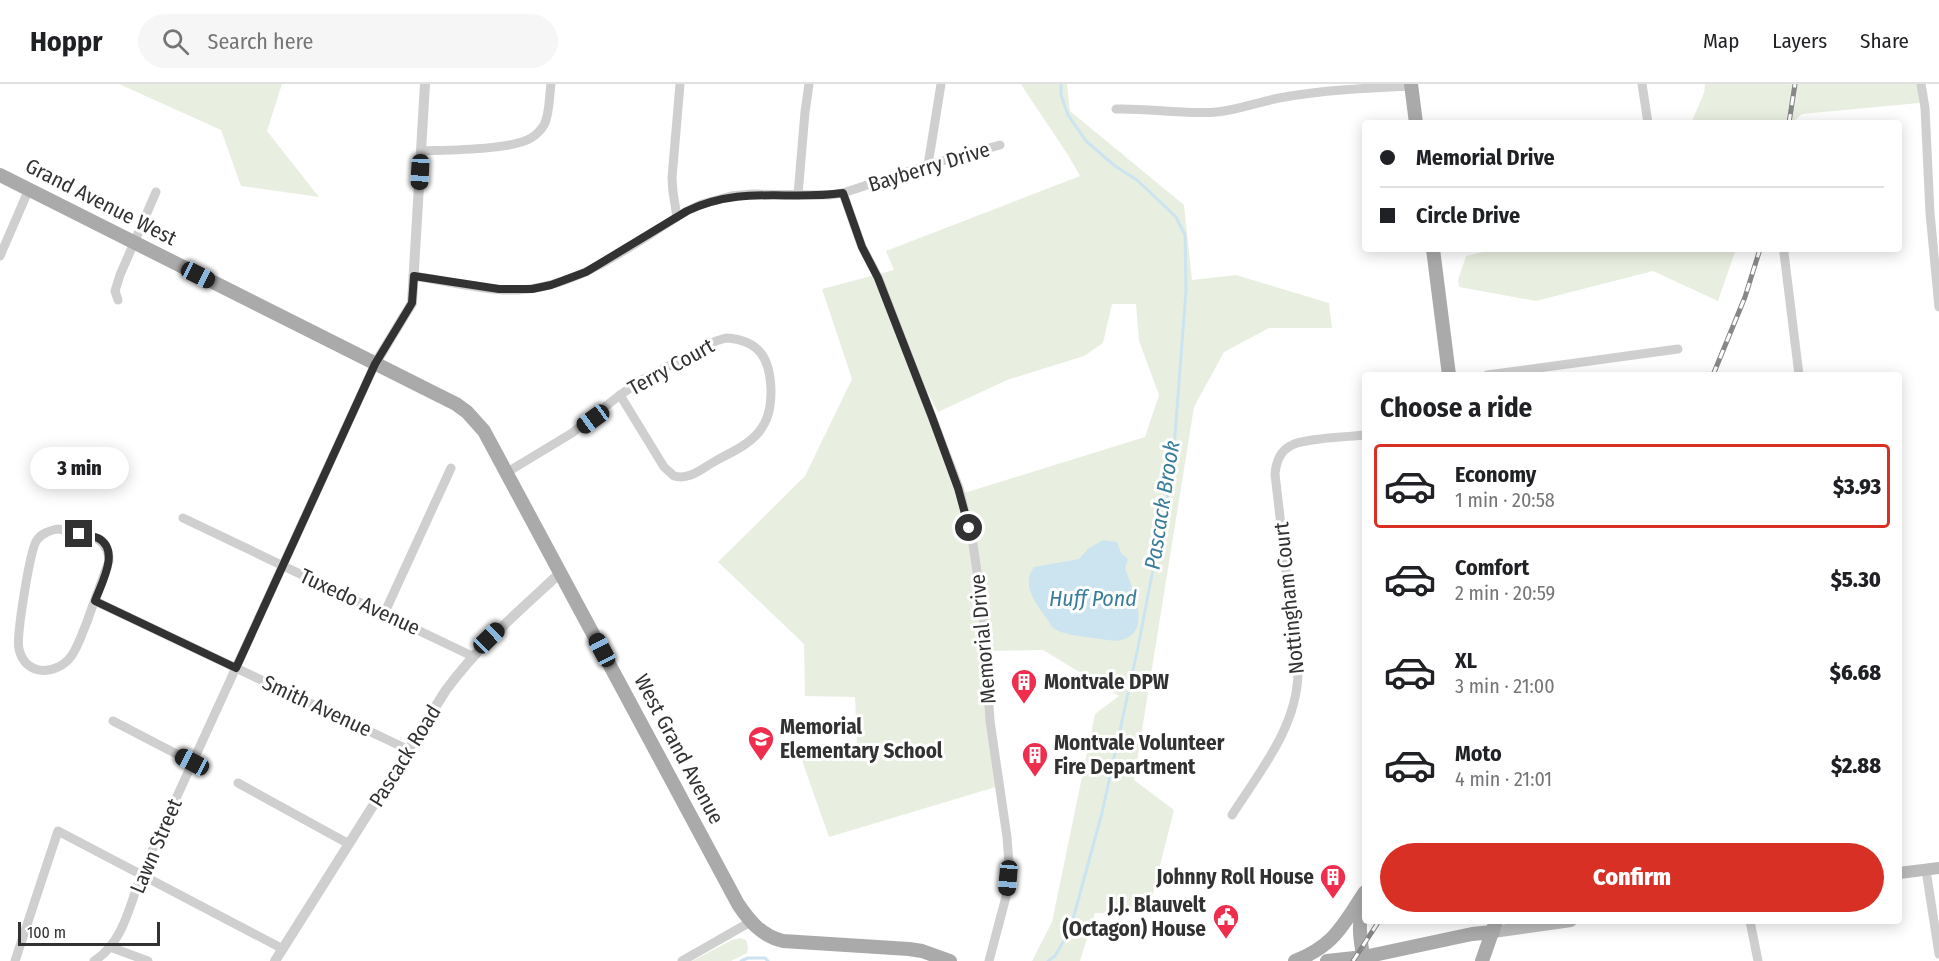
<!DOCTYPE html>
<html lang="en">
<head>
<meta charset="utf-8">
<style>
  body { margin:0; font-family:"Fira Sans Condensed",sans-serif; background:#f6f6f6; color:#202124; height:100vh; display:flex; flex-direction:column; font-size:22px; white-space:nowrap }
  * { box-sizing:border-box; margin:0 }
  p { font-size:20px; color:#757577 }
  .icon { flex:none; width:33px; height:33px; fill:none; stroke:currentColor; stroke-width:2; stroke-linecap:round; stroke-linejoin:round }
  .map { position:relative; flex:1; overflow:hidden }
  .sheet { position:absolute; left:1362px; top:288px; width:540px; height:552px; display:flex; flex-direction:column; background:#fff; border-radius:6px; box-shadow:0 3px 15px #0003 }
  .sheet>* { flex:none }
  .hud { position:absolute; left:1362px; top:36px; width:540px; height:132px; border-radius:6px; box-shadow:0 3px 15px #0003; display:grid; align-content:center; height:132px; padding:0 18px; background:#fff }
  .scale { position:absolute; left:18px; bottom:15px; width:142px; box-sizing:border-box; padding-left:6px; border:3px solid #323232; border-top:0; font-size:16px; line-height:21px; white-space:nowrap; color:#323232; -webkit-text-stroke:4px #fff; paint-order:stroke }
  .end { position:absolute; width:27px; height:27px; margin:-14px; border:8px solid #323232; background:#fff; box-shadow:0 0 0 3px #fff }
  .from { border-radius:50% }
  .bubble { position:absolute; height:42px; border-radius:21px; background:#fff; box-shadow:0 3px 15px #0003; font-size:20px; font-weight:800; line-height:42px; text-align:center }
  .car { position:absolute; width:18px; height:36px; margin:-18px -9px; border-radius:8px; box-shadow:0 0 4px 2px #0007; background:linear-gradient(#222 24%,#8ab4d8 0 40%,#222 0 76%,#8ab4d8 0 86%,#222 0) }
  .hud b { display:flex; align-items:center; gap:21px; height:57px; font-size:22px }
  .hud b+b { border-top:2px solid #e0e0e0 }
  .hud i { width:15px; height:15px; background:#202124 }
  ul { padding:0; list-style:none }
  li { display:flex; align-items:center; gap:18px; height:84px; margin:0 12px 9px; padding:0 6px; border:3px solid transparent; border-radius:6px }
  li div { flex:1 }
  li b { display:block; font-size:22px }
  li em { font-style:normal; font-weight:800 }
  li.on { border-color:#d93025 }
  li>.icon { width:54px; height:54px; stroke-width:1.5 }
  h2 { padding:0 18px; font-size:27px; line-height:72px }
  .primary-button { display:flex; gap:12px; margin-top:auto; padding:12px 18px }
  .primary-button a { flex:1; height:69px; border-radius:36px; background:#d93025; color:#fff; font-size:24px; font-weight:800; line-height:69px; text-align:center }
  header { display:flex; align-items:center; gap:36px; box-sizing:border-box; height:84px; padding:0 30px; background:#fff; border-bottom:2px solid #e0e0e0 }
  header strong { font-size:28px }
  nav { display:flex; gap:33px; margin-inline-start:auto; font-size:21px }
  .search { width:420px; height:54px; background:#f6f6f6; display:flex; align-items:center; gap:15px; box-sizing:border-box; padding:0 21px; border-radius:33px; color:#757577; font-size:22px }
  .map>svg:first-child { display:block }
  .green { fill:#e9efe0; fill-rule:evenodd }
  .water { fill:#cce4ef }
  .lines { fill:none; stroke-linecap:round; stroke-linejoin:round }
  .stream { stroke:#cce4ef; stroke-width:3 }
  .minor { stroke:#cfcfcf; stroke-width:9 }
  .tertiary { stroke:#cfcfcf; stroke-width:10 }
  .secondary { stroke:#bcbcbc; stroke-width:12 }
  .primary { stroke:#aaa; stroke-width:14 }
  .rail-casing { stroke:#878787; stroke-width:5 }
  .rail { stroke:#fff; stroke-width:3; stroke-dasharray:9; stroke-linecap:butt }
  .route { stroke:#323232; stroke-width:8 }
  .labels { text-anchor:middle; dominant-baseline:central; stroke-width:6; stroke-linejoin:round; paint-order:stroke }
  .street-label { font-size:21px; fill:#323232; stroke:#fff }
  .poi-label { font-size:21px; font-weight:bold; fill:#323232; stroke:#fff; text-anchor:start }
  .water-label { font-size:22px; font-style:italic; fill:#3a7d9a; stroke:#fff }
</style>
</head>
<body>
<header>
<strong>Hoppr</strong>
<div class="search"><svg class="icon" aria-label="search" viewBox="0 0 24 24"><circle cx="10" cy="10" r="6"/><path d="M15 15l6 6"/></svg>Search here</div>
<nav><a>Map</a><a>Layers</a><a>Share</a></nav>
</header>
<div class="map">
<svg width="1939" height="877" viewBox="0 0 1939 877">
  <rect width="100%" height="100%" fill="#fff"/>
  <!-- green -->
  <g class="green">
    <polygon points="119,0 282,0 267,47 319,113 241,102 221,46"/>
    <path d="M1021,0H1067L1070,27L1184,121L1192,196L1236,191L1329,219L1332,244H1269L1224,268L1194,323L1134,696L1174,726L1148,829H1095L1080,877H1032L1052,838L1095,630L1119,612L1043,566L983,567L999,702L829,753L800,671L857,664L855,613L805,612L804,560L718,478L805,392L852,295L822,205L894,186L886,167L1080,92C1063,60 1040,31 1021,0ZM1112,220H1136L1139,257L1159,311L1145,353L961,410L922,298L938,328L1007,296L1084,272L1103,259Z"/>
    <polygon points="1705,0 1918,0 1919,19 1802,30 1792,39 1691,39 1704,9"/>
    <polygon points="1496,165 1736,165 1718,217 1653,187 1536,217 1459,203 1458,196 1466,172"/>
    <polygon points="740,854 746,856 748,863 747,869 731,877 692,877 732,856"/>
  </g>
  <!-- water -->
  <path class="water" d="M1103,456L1117,458L1121,469L1128,475L1125,484C1132,504 1154,549 1121,556C1112,558 1102,555 1093,554C1084,553 1060,550 1053,544C1050,541 1050,539 1048,536C1037,521 1020,501 1034,483L1079,475L1089,464Z"/>
  <g class="lines">
    <!-- stream -->
    <g class="stream">
      <polyline points="741,877 748,874 765,874 768,877"/>
      <polyline points="1048,877 1055,872 1070,846 1102,729 1138,563 1168,408 1174,364 1186,207 1185,151 1176,133 1137,96 1115,82 1086,57 1068,31 1061,11 1061,0"/>
    </g>
    <!-- minor -->
    <g class="minor">
      <polyline points="1642,0 1648,39"/>
      <polyline points="1921,0 1925,24 1930,129 1939,223"/>
      <path d="M1116,25C1150,24 1183,31 1217,28C1238,26 1258,18 1279,14C1323,6 1368,4 1412,2"/>
      <path d="M421,67C446,66 512,66 531,54C536,51 541,46 544,41C550,30 549,12 551,0"/>
      <polyline points="928,81 941,0"/>
      <polyline points="843,109 862,163 878,193 932,333 959,404 973,460 983,529 990,637 1007,753 1009,780 1007,809 989,877"/>
      <polyline points="798,111 805,28 809,0"/>
      <polyline points="677,133 673,108 672,94 680,0"/>
      <polyline points="1785,165 1784,169 1799,291"/>
      <polyline points="0,172 29,105"/>
      <path d="M413,192C447,197 485,207 518,206C581,203 635,158 687,127L702,120L731,112L752,110L829,111L843,109L928,81L1000,61"/>
      <polyline points="118,216 115,207 120,191 156,108"/>
      <path d="M726,254C760,256 770,275 771,306C771,322 769,336 758,349C746,363 727,370 712,379C700,386 689,396 674,392L664,383L620,311L642,296L716,257Z"/>
      <polyline points="1487,291 1678,265"/>
      <polyline points="506,389 572,349 620,311"/>
      <polyline points="183,434 472,572"/>
      <path d="M57,445C78,447 109,450 109,477C102,497 94,517 87,538C82,549 79,561 72,571C58,592 25,593 19,565C16,553 30,465 37,456C42,449 49,447 57,445Z"/>
      <polyline points="95,517 409,666"/>
      <polyline points="384,530 451,384"/>
      <polyline points="113,637 192,678"/>
      <polyline points="238,699 349,760"/>
      <path d="M1232,731C1260,687 1297,643 1298,589L1275,390C1276,379 1279,368 1290,362C1303,354 1347,353 1365,351"/>
      <polyline points="1926,786 1939,870"/>
      <polyline points="1750,837 1758,877"/>
      <polyline points="110,863 148,877"/>
      <polyline points="15,877 58,747 283,865"/>
      <path d="M94,877C123,859 130,821 141,791L375,280"/>
      <polyline points="682,877 752,837"/>
    </g>
    <!-- tertiary -->
    <g class="tertiary">
      <polyline points="375,280 412,219 425,0"/>
      <path d="M275,877L446,606C481,559 518,528 560,489"/>
    </g>
    <!-- secondary -->
    <g class="secondary">
      <polyline points="1899,789 1939,784"/>
      <polyline points="1493,848 1571,837"/>
    </g>
    <!-- primary -->
    <g class="primary">
      <polyline points="1411,0 1416,39"/>
      <path d="M0,91L456,320L467,328L484,347L738,820C750,838 762,852 783,857L909,865L922,867L950,877"/>
      <polyline points="1433,165 1449,291"/>
      <path d="M1295,877C1335,861 1342,842 1365,808"/>
      <polyline points="1327,877 1364,873 1472,850 1493,848"/>
      <path d="M1364,877C1361,860 1356,836 1365,821"/>
      <polyline points="1482,877 1496,837"/>
    </g>
    <!-- rail casing -->
    <g class="rail-casing">
      <g id="rail">
        <polyline points="1789,39 1795,0"/>
        <polyline points="1713,291 1745,213 1760,165"/>
        <polyline points="1353,877 1379,837"/>
      </g>
    </g>
    <!-- rail -->
    <use href="#rail" class="rail"/>
  </g>
  <g class="lines">
    <!-- route -->
    <path class="route" d="M79,450C85,451 92,452 98,454C121,466 101,500 95,517L236,584L375,280L412,219L414,192L499,205H532L551,201L586,188L687,127C742,101 787,117 843,109L862,163L878,194L932,333L958,404L969,444"/>
  </g>
  <!-- icons -->
  <defs>
    <g id="building-pin" transform="scale(1.35)"><path d="M0 17L-7.5 6A9.5 9.5 0 1 1 7.5 6Z" fill="#ef2e4d" stroke="#fff"/><path d="M-4-6H4V6H1V3H-1V6H-4ZM-2.5-4.3h1.7v1.8h-1.7ZM.8-4.3h1.7v1.8H.8ZM-2.5-1h1.7V.8h-1.7ZM.8-1h1.7V.8H.8Z" fill="#fff"/></g>
    <g id="school-pin" transform="scale(1.35)"><path d="M0 17L-7.5 6A9.5 9.5 0 1 1 7.5 6Z" fill="#ef2e4d" stroke="#fff"/><path d="M0-5L7-2L0 1L-7-2ZM-4 1L0 2.5L4 1V4Q0 6-4 4Z" fill="#fff"/></g>
    <g id="civic-pin" transform="scale(1.35)"><path d="M0 17L-7.5 6A9.5 9.5 0 1 1 7.5 6Z" fill="#ef2e4d" stroke="#fff"/><path d="M-.6-6.5H3V-4.5H.6V-3L4-1V1h2V6H-6V1h2V-1L-.6-3ZM-1.2 2.5V6h2.4V2.5Z" fill="#fff"/></g>
  </defs>
  <g fill-rule="evenodd">
    <use href="#building-pin" x="1024" y="598"/>
    <use href="#school-pin" x="761" y="655"/>
    <use href="#building-pin" x="1035" y="671"/>
    <use href="#building-pin" x="1333" y="793"/>
    <use href="#civic-pin" x="1226" y="833"/>
  </g>
  <g class="labels">
    <!-- street labels -->
    <g class="street-label">
      <text transform="translate(929 83) rotate(-17)">Bayberry Drive</text>
      <text transform="translate(101 118) rotate(27)">Grand Avenue West</text>
      <text transform="translate(671 283) rotate(-29)">Terry Court</text>
      <text transform="translate(1289 514) rotate(-96)">Nottingham Court</text>
      <text transform="translate(360 518) rotate(25)">Tuxedo Avenue</text>
      <text transform="translate(983 555) rotate(-95)">Memorial Drive</text>
      <text transform="translate(317 622) rotate(25)">Smith Avenue</text>
      <text transform="translate(679 665) rotate(62)">West Grand Avenue</text>
      <text transform="translate(405 672) rotate(-58)">Pascack Road</text>
      <text transform="translate(156 762) rotate(-67)">Lawn Street</text>
    </g>
    <!-- poi labels -->
    <g class="poi-label">
      <text x="1044" y="598">Montvale DPW</text>
      <text x="780" y="643">Memorial<tspan x="780" dy="24">Elementary School</tspan></text>
      <text x="1054" y="659">Montvale Volunteer<tspan x="1054" dy="24">Fire Department</tspan></text>
      <text x="1314" y="793" text-anchor="end">Johnny Roll House</text>
      <text x="1206" y="821" text-anchor="end">J.J. Blauvelt<tspan x="1206" dy="24">(Octagon) House</tspan></text>
    </g>
    <!-- water labels -->
    <g class="water-label">
      <text transform="translate(1162 421) rotate(-81)">Pascack Brook</text>
      <text x="1093" y="514">Huff Pond</text>
    </g>
  </g>
</svg>
<div class="scale">100 m</div>
<i class="end from" style="left:969px;top:444px"></i>
<i class="end" style="left:79px;top:450px"></i>
<div class="bubble" style="left:30px;top:363px;width:99px">3 min</div>
<i class="car" style="left:420px;top:88px;rotate:183deg"></i>
<i class="car" style="left:198px;top:191px;rotate:117deg"></i>
<i class="car" style="left:593px;top:335px;rotate:234deg"></i>
<i class="car" style="left:489px;top:554px;rotate:46deg"></i>
<i class="car" style="left:602px;top:566px;rotate:332deg"></i>
<i class="car" style="left:192px;top:678px;rotate:298deg"></i>
<i class="car" style="left:1008px;top:794px;rotate:185deg"></i>
<div class="hud">
<b><i class="from"></i>Memorial Drive</b>
<b><i></i>Circle Drive</b>
</div>
<section class="sheet">
<h2>Choose a ride</h2>
<ul>
<li class="on"><svg class="icon" aria-label="car" viewBox="0 0 24 24"><path d="M5 17H2v-5l4-1 3-4h7l3 4 3 1v5h-3M9 17h6M6 11h13"/><circle cx="7" cy="17" r="2"/><circle cx="17" cy="17" r="2"/></svg><div><b>Economy</b><p>1 min · 20:58</p></div><em>$3.93</em></li>
<li><svg class="icon" aria-label="car" viewBox="0 0 24 24"><path d="M5 17H2v-5l4-1 3-4h7l3 4 3 1v5h-3M9 17h6M6 11h13"/><circle cx="7" cy="17" r="2"/><circle cx="17" cy="17" r="2"/></svg><div><b>Comfort</b><p>2 min · 20:59</p></div><em>$5.30</em></li>
<li><svg class="icon" aria-label="car" viewBox="0 0 24 24"><path d="M5 17H2v-5l4-1 3-4h7l3 4 3 1v5h-3M9 17h6M6 11h13"/><circle cx="7" cy="17" r="2"/><circle cx="17" cy="17" r="2"/></svg><div><b>XL</b><p>3 min · 21:00</p></div><em>$6.68</em></li>
<li><svg class="icon" aria-label="car" viewBox="0 0 24 24"><path d="M5 17H2v-5l4-1 3-4h7l3 4 3 1v5h-3M9 17h6M6 11h13"/><circle cx="7" cy="17" r="2"/><circle cx="17" cy="17" r="2"/></svg><div><b>Moto</b><p>4 min · 21:01</p></div><em>$2.88</em></li>
</ul>
<div class="primary-button"><a>Confirm</a></div>
</section>
</div>
</body>
</html>
